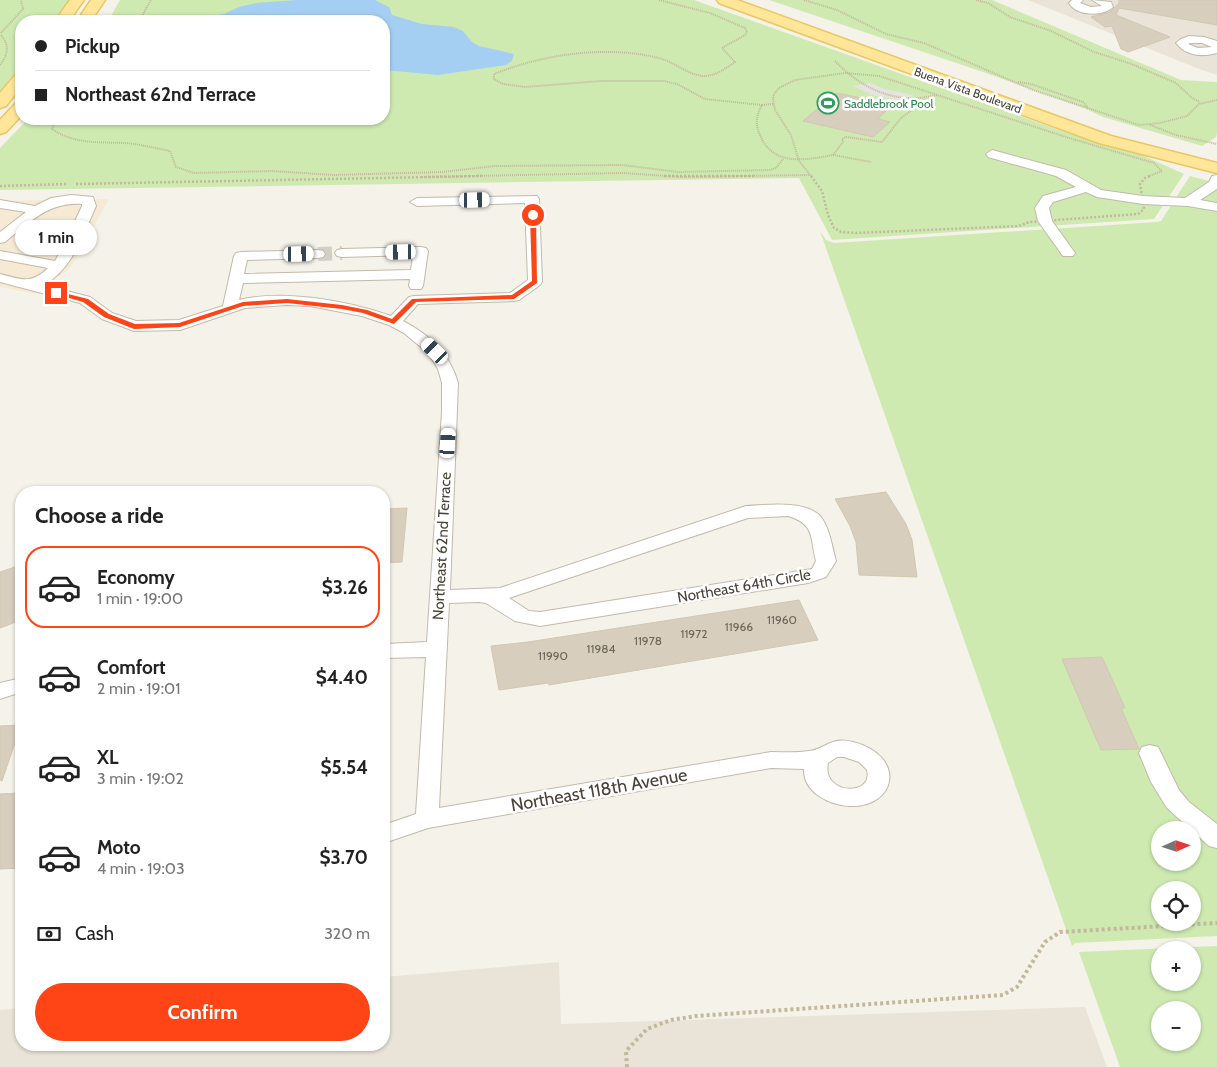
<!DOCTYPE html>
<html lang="en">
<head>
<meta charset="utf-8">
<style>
  body { margin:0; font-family:Cabin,sans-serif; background:#f2f2f2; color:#222; height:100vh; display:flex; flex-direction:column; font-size:19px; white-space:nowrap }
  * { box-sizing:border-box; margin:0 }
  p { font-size:16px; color:#767676 }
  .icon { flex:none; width:28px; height:28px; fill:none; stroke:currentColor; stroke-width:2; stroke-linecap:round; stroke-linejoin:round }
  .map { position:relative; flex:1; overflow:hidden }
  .drawer { position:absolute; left:15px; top:486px; width:375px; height:565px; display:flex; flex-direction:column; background:#fff; border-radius:20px; box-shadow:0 1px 4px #0004 }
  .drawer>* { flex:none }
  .hud { position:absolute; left:15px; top:15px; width:375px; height:110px; border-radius:20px; box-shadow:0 1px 4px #0004; display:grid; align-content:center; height:110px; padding:0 20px; background:#fff }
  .needle { width:32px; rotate:87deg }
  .buttons { position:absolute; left:1151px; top:821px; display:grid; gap:10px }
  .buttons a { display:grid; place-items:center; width:50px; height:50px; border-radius:50%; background:#fff; box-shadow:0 1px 4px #0004; font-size:25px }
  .end { position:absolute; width:22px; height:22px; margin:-11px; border:6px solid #ff4416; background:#fff; box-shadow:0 0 0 2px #fff }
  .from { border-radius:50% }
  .bubble { position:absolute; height:35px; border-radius:18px; background:#fff; box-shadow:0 1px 4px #0004; font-size:16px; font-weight:700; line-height:35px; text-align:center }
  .car { position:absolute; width:15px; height:30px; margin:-15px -8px; border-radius:6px; box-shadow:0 0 4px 1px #0007; background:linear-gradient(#fff 24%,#345 0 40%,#fff 0 76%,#345 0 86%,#fff 0) }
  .hud b { display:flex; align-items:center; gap:18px; height:48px; font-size:19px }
  .hud b+b { border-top:1px solid #e0e0e0 }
  .hud i { width:12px; height:12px; background:#222 }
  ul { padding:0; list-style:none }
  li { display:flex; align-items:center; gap:15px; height:82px; margin:0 10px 8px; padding:0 10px; border:2px solid transparent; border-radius:20px }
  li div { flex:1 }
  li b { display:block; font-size:19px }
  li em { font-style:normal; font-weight:700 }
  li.active { border-color:#ff4416 }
  li>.icon { width:45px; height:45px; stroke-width:1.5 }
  h2 { padding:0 20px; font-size:22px; line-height:60px }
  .pay { display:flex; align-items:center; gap:12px; height:55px; padding:0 20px; font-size:19px }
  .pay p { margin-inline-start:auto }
  .cta { display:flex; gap:10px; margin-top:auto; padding:10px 20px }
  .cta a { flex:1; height:58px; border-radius:30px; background:#ff4416; color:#fff; font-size:20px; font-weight:700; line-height:58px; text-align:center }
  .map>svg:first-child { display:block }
  .residential { fill:#e9e4d7 }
  .commercial { fill:#f7ead4 }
  .green { fill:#ceeab1; fill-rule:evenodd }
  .parking { fill:#e6e4e1 }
  .water { fill:#a4cff3 }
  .building { fill:#d7cebe; stroke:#d2c7b1 }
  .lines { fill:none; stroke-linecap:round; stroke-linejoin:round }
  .minor-tunnel { stroke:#d3cfc5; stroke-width:14; stroke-dasharray:14 8; stroke-linecap:butt }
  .minor-casing { stroke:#c1baab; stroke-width:2 }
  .major-casing { stroke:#e8c764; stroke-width:3 }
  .path-far2 { stroke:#c3b79c; stroke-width:2; stroke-dasharray:1 1; stroke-linecap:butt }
  .path-far1 { stroke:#c3b79c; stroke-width:2.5; stroke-dasharray:2 2; stroke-linecap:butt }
  .path { stroke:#c3b79c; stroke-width:4; stroke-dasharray:3 3; stroke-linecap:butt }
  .minor { fill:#fff; fill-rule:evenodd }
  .major { fill:#ffe698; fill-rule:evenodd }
  .route { fill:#ff4416 }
  .labels { text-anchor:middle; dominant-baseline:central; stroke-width:5; stroke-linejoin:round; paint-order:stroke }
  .far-street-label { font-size:12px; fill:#494337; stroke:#fff }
  .far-leisure-label { font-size:12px; fill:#27864d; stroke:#fff; text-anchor:start }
  .number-label { font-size:12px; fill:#6c6659 }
  .street-label { font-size:15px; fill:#494337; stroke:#fff }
  .near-street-label { font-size:18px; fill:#494337; stroke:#fff }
</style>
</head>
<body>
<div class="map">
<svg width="1217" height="1067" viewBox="0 0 1217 1067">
  <rect width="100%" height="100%" fill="#f5f2e9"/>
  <!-- residential -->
  <g class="residential">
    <polygon points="1028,0 1217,0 1217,75 1199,69"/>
    <polygon points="559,962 561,1024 1085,1007 1107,1067 0,1067 0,1010 21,1008 21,1045 384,1045 384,977"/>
  </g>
  <!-- commercial -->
  <polygon class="commercial" points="109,199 71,267 36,294 0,287 0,201"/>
  <!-- green -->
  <g class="green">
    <polygon points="0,0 69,0 54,21 21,21 21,64 0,92"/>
    <polygon points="120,0 694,0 1070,134 1142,155 1184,174 1154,219 832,240 799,178 0,190 0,148 28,119 384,119 384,21 108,21"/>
    <polygon points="769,0 992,0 1181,80 1217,82 1217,133 1216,137 1202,146 1103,117 1084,108 983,72"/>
    <path d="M1190,176L1217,183V936L1075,943L1072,946L820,231L826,240L834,243L1157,222L1161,221ZM1160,830H1192V862H1160ZM1160,890H1192V922H1160Z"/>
    <path d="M1217,946V1067H1120L1079,952ZM1160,950H1192V982H1160ZM1160,1010H1192V1042H1160Z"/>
  </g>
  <!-- parking -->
  <polygon class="parking" points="870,83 885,89 913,95 906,101 875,96 853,86"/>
  <!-- water -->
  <polygon class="water" points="296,0 375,0 389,7 392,15 422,24 454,27 463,31 472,42 479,46 514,54 512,61 506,65 438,75 384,70 384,21 182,21 224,14 239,7 256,3"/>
  <!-- building -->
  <g class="building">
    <polygon points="1119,0 1217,0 1217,25 1119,8 1116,15 1170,37 1128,52 1121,49 1112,26 1105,27 1091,17 1110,12 1119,3"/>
    <polygon points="836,93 893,104 878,119 890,122 873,137 803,121"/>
    <polygon points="886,492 906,524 912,540 917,577 859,575 856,542 850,526 835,499"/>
    <polygon points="407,508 402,562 384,563 384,509"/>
    <polygon points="15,567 21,579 21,620 0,628 0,572"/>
    <polygon points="799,600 818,640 549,685 548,683 499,690 491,646 528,642"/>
    <polygon points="1102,657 1125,708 1121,708 1139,749 1101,750 1062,659"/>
    <polygon points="21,725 2,781 0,780 0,726"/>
    <polygon points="21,793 21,868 0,869 0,794"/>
  </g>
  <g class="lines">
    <!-- minor-tunnel -->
    <polyline class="minor-tunnel" points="318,254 342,253"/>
    <!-- minor casing -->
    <g class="minor-casing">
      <g id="minor">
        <path d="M1072,0H1083L1080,3L1091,7L1102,6L1092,0L1111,2L1113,7C1103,17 1076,16 1069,3Z"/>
        <path d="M1189,36L1204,37L1217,41V53C1202,57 1186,56 1176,43L1181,39ZM1190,43H1202L1212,47L1198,48L1188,44Z"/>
        <polygon points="992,150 1066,170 1101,190 1143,196 1185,198 1209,182 1212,176 1217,175 1217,189 1200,200 1217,203 1217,211 1188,206 1143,204 1097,197 1086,192 1053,202 1049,208 1052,221 1075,253 1073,256 1063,256 1038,221 1035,208 1043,196 1076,187 1056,176 988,157 986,154"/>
        <path d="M71,195L93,197L96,206C83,235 73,268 44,285L90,297L112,313L136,321L179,320L223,306L234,256L236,253L241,252L318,250L323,251L325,254L323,257L318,258L247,260L244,274L411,270L413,255L342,257L337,256L335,253L337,250L342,249L421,247L426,248L428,251L423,286L421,289H411L409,286L410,279L243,283L239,300C283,289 349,301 391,316L409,297L414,296L510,293L528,280L525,203L417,206L410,202L417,198L537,196L539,199L542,282L540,285L519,300L514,301L418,304L403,321C430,335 450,354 458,383L450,590L500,588L746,506C765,505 807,500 821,517C830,529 832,547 836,561L826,577L808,583L540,626L515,621L486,603L479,602L449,603L439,808L771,752C784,752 797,753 809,751C826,749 830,736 853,742C907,756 897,808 849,806C829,805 803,792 804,769L771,768L428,828L384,843V825L416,814L426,657L384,658V644L427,642L442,412V383L438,369L429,354L404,333L389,325L362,316L310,306L287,305L245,308L180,330L134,331L102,319L80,303L0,282V274C20,279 31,285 48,268L0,259V251L55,261L65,243L82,206V204C48,202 30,222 5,242L0,243V232L26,212L0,208V200L35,206L51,198ZM788,516C815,524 810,537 816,561L812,569L540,612L529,611L509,598L748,518ZM844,757L859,762L867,770C874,797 821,795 828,763L837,757Z"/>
        <polygon points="21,678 21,692 0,699 0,683"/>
        <polygon points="1150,745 1158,747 1179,790 1189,802 1217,824 1217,848 1209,846 1167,808 1151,782 1139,753 1142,747"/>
      </g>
    </g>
    <!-- major casing -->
    <g class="major-casing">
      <g id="major">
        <polygon points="70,0 84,0 69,21 55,21"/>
        <polygon points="91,0 105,0 91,21 77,21"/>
        <polygon points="717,0 737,0 1111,136 1217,163 1217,173 1099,143 719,3"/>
        <polygon points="21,73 21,87 6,106 0,108 0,93 16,74"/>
        <polygon points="21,102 21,116 6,132 0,134 0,120 15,104"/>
      </g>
    </g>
    <!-- path-far2 -->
    <g class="path-far2">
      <path d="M659,0L710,13L745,28L747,32L745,35L722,48L735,62C726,68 716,76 704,76C687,75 675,62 659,58C606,45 544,54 494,74V79L503,84L525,87L601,81H664L677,84L705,99L762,105"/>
      <polyline points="804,0 837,10 886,34 924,43 1033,90 1139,125 1160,123 1187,116 1199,104 1217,100"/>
      <polyline points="976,0 988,3 1010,17 1051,31 1094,52 1129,63 1176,83 1192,98 1200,102"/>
      <polyline points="142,21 143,14 151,0"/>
      <polyline points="1,33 23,9 21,0"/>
      <path d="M835,61C863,90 897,105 937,95"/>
      <path d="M0,65C8,54 10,46 1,35"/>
      <polyline points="1018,82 1031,84 1083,102 1088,108"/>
      <polyline points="904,98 910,106 927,110"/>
      <path d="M773,104L762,105C756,115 755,125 760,135C773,167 806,160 833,155L843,142L842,139L846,137L882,142L901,118L915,108"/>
      <path d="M55,119L52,129C73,144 99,142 124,143C139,144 155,148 170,151L176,167L194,173L272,171L333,175L442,172L495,166L622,165L678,172L770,170L776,168L783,159"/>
      <polyline points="1150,125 1176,135 1217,144"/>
      <polyline points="833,155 871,162"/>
      <polyline points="420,177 623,173 681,177 810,175"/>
      <polyline points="812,177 799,161 791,135 775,110 773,99 774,94 779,88 795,80 845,73 879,76 1069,138 1154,163 1162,171 1147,177"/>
    </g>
    <!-- path-far1 -->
    <g class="path-far1">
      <polyline points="664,176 756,176"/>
      <polyline points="811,176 822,191 828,215 834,228 841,232 856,233 1019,226 1029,222 1138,214 1144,209 1140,184 1145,178 1150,176"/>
      <polyline points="76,184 482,176"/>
      <polyline points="0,186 67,184"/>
    </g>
    <!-- path -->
    <polyline class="path" points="627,1067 626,1051 647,1029 671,1020 696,1016 1003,995 1017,987 1045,942 1060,932 1217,923"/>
    <!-- minor -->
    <use href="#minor" class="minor"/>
    <!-- major -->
    <use href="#major" class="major"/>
  </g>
  <!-- route -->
  <polygon class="route" points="533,213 536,215 537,283 514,299 416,302 394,324 363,313 342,309 287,303 243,306 180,327 134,329 104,317 83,302 52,293 56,291 88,299 109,314 135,324 179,323 243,302 287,299 342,305 367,310 392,319 412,299 512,295 532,281 530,215"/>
  <!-- icons -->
  <defs>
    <g id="stadium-ring" transform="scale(1.125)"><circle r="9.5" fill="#fff" stroke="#2e9e5b" stroke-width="1.5"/><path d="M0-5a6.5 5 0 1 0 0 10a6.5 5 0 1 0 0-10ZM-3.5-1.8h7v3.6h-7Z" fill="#2e9e5b"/></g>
  </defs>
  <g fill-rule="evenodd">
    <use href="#stadium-ring" x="828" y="103"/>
  </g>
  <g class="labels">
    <!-- far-street labels -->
    <g class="far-street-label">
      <text transform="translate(968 90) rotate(20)">Buena Vista Boulevard</text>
    </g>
    <!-- far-leisure labels -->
    <g class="far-leisure-label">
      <text x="844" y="103">Saddlebrook Pool</text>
    </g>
    <!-- number labels -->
    <g class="number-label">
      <text x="782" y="619">11960</text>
      <text x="739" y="626">11966</text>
      <text x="694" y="633">11972</text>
      <text x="648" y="640">11978</text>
      <text x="601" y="648">11984</text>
      <text x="553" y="655">11990</text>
    </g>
    <!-- street labels -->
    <g class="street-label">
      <text transform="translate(442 546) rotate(-87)">Northeast 62nd Terrace</text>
      <text transform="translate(744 586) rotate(-10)">Northeast 64th Circle</text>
    </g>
    <!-- near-street labels -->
    <g class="near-street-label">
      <text transform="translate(599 790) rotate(-10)">Northeast 118th Avenue</text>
    </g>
  </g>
</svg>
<div class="buttons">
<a><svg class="needle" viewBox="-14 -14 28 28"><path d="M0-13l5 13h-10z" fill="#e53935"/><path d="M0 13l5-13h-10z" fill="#767676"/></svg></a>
<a><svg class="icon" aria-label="locate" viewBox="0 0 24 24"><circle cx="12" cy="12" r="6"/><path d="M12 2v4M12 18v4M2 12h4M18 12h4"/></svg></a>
<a>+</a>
<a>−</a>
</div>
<i class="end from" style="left:533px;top:215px"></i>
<i class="end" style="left:56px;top:293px"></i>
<div class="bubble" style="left:15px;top:220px;width:82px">1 min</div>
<i class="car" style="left:475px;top:200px;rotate:89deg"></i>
<i class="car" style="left:401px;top:252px;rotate:269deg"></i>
<i class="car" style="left:299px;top:254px;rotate:89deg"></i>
<i class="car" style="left:435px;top:351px;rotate:314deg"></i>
<i class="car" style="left:448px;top:443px;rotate:4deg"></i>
<div class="hud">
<b><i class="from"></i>Pickup</b>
<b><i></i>Northeast 62nd Terrace</b>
</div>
<section class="drawer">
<h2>Choose a ride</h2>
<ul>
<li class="active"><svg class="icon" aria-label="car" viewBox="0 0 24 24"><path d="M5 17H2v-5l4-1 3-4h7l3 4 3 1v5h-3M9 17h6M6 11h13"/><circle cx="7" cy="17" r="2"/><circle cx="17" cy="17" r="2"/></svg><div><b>Economy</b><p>1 min · 19:00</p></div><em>$3.26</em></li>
<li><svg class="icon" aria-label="car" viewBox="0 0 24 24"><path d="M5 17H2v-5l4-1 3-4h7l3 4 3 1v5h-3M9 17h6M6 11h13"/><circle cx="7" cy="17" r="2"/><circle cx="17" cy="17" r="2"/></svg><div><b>Comfort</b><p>2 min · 19:01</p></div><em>$4.40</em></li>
<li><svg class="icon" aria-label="car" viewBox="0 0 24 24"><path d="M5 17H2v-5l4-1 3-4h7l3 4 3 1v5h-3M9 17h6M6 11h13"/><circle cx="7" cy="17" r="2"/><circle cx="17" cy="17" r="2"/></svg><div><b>XL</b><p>3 min · 19:02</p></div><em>$5.54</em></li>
<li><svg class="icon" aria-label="car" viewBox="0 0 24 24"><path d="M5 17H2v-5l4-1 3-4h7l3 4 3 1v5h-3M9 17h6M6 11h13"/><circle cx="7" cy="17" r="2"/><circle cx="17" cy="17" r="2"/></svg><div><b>Moto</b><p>4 min · 19:03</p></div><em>$3.70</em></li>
</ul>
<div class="pay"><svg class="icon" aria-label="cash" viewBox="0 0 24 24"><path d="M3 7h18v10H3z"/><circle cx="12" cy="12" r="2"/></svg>Cash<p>320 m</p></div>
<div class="cta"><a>Confirm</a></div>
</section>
</div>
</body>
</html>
